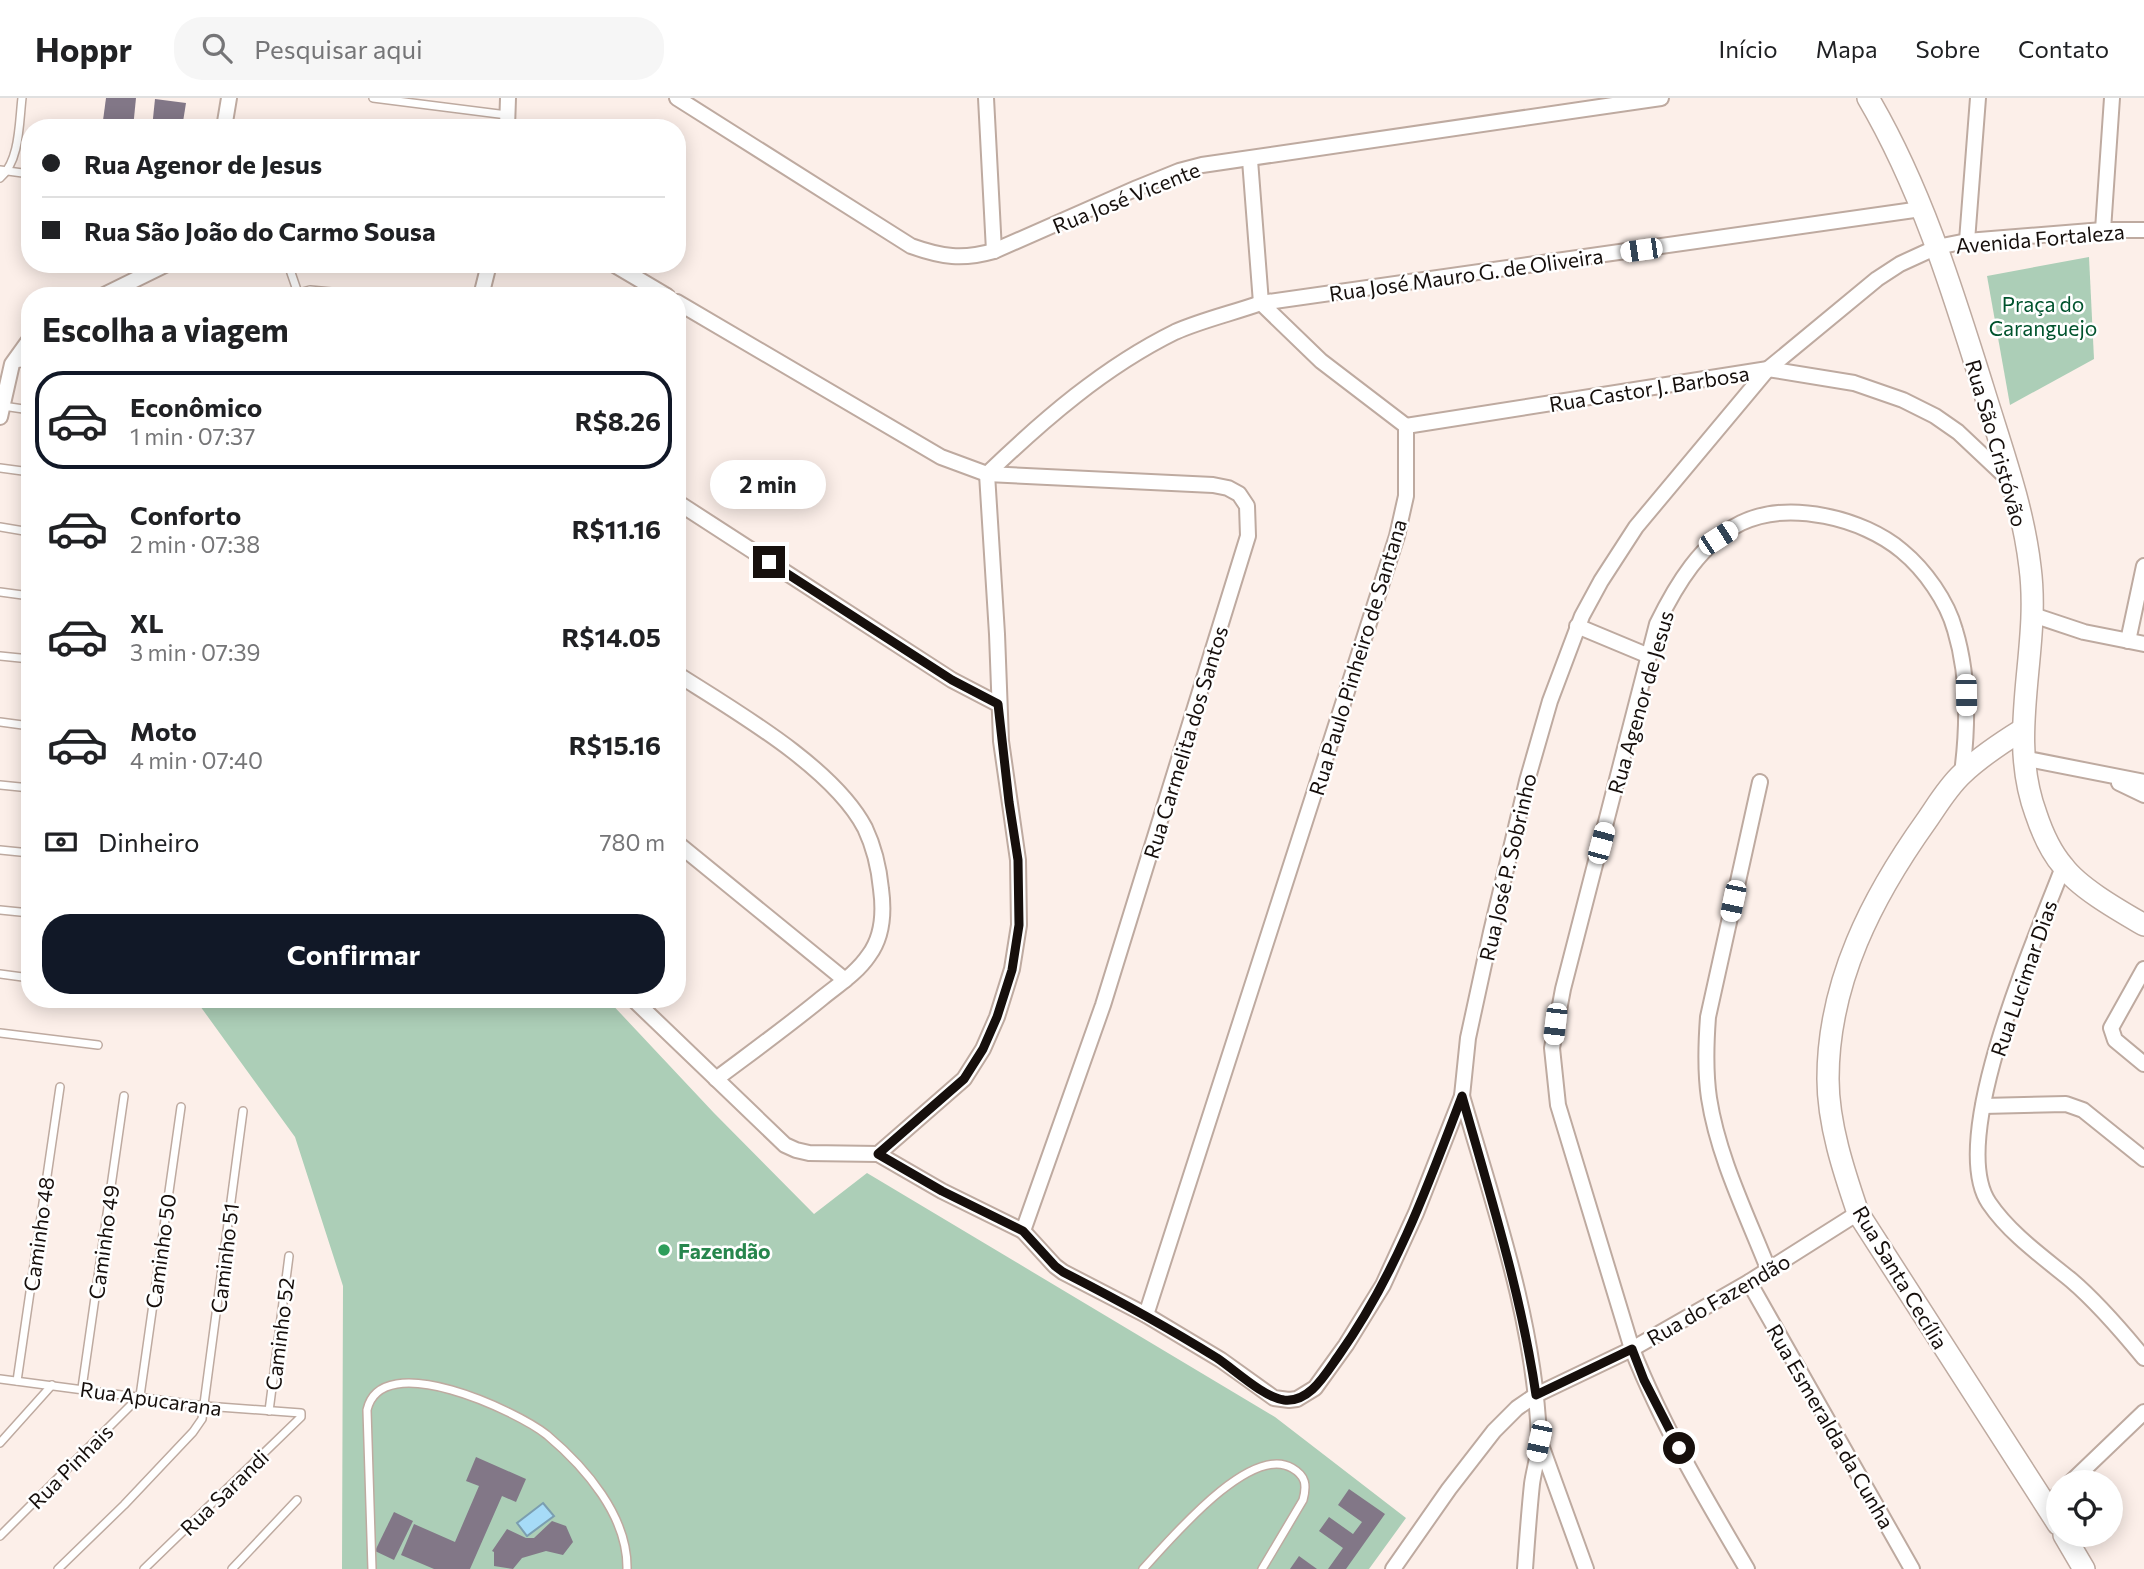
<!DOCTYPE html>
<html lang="pt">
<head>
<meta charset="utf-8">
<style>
  body { margin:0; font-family:Commissioner,sans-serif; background:#f6f6f6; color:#202124; height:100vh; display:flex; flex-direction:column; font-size:26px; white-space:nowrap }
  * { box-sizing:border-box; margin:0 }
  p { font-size:23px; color:#757577 }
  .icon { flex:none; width:38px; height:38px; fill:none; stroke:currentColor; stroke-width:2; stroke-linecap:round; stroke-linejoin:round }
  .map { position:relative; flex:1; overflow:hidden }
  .drawer { position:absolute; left:21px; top:189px; width:665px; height:721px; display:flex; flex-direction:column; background:#fff; border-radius:28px; box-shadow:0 4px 18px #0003 }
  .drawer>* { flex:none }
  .guide { position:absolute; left:21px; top:21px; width:665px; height:154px; border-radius:28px; box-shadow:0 4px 18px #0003; display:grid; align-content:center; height:154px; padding:0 21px; background:#fff }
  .controls { position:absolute; left:2046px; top:1372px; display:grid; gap:14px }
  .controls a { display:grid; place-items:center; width:77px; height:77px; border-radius:50%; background:#fff; box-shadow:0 4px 18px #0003; font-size:35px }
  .end { position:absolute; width:32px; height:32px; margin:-16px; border:9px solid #160f0c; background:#fff; box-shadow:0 0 0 4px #fff }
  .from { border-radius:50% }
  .bubble { position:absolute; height:49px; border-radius:24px; background:#fff; box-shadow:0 4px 18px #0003; font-size:23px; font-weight:700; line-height:49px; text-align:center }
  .car { position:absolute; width:21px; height:42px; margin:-21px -10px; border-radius:9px; box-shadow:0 0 5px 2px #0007; background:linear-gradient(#fff 24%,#345 0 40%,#fff 0 76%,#345 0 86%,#fff 0) }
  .guide b { display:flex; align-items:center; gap:24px; height:66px; font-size:26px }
  .guide b+b { border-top:2px solid #e0e0e0 }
  .guide i { width:18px; height:18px; background:#202124 }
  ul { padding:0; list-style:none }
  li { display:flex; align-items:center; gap:21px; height:98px; margin:0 14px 10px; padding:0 7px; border:4px solid transparent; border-radius:28px }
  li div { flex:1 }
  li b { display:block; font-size:26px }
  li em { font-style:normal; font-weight:700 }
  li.active { border-color:#111827 }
  li>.icon { width:63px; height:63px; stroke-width:1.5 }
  h2 { padding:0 21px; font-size:32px; line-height:84px }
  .pay { display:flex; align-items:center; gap:18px; height:77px; padding:0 21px; font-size:26px }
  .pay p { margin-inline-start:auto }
  .action { display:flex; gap:14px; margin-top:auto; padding:14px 21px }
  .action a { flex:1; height:80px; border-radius:28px; background:#111827; color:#fff; font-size:28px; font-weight:700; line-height:80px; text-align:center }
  header { display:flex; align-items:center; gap:42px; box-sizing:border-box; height:98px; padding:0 35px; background:#fff; border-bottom:2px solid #e0e0e0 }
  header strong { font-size:33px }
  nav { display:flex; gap:38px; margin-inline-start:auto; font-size:24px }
  .search { width:490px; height:63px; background:#f6f6f6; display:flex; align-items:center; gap:18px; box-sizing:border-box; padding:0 24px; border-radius:28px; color:#757577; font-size:26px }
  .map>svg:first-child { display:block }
  .green { fill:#acceb7 }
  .water { fill:#a6dbf7; stroke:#7b9eb0; stroke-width:2 }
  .building { fill:#827787 }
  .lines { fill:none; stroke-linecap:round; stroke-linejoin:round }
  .lane-casing { stroke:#beaaa0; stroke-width:10 }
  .street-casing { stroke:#beaaa0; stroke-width:18 }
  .secondary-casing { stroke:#beaaa0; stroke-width:24 }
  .lane { stroke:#fff; stroke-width:7 }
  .street { stroke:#fff; stroke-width:14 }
  .secondary { stroke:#fff; stroke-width:21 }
  .route { stroke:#160f0c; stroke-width:9 }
  .leisure-dot { fill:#2e9e5b; stroke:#fff; stroke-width:2.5 }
  .labels { text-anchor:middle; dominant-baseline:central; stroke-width:5; stroke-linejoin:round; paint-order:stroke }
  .street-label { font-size:21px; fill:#160f0c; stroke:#fff }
  .park-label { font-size:21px; fill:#00532d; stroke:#fff }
  .leisure-label { font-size:21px; font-weight:bold; fill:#27864d; stroke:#fff; text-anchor:start }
</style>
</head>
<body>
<header>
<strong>Hoppr</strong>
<div class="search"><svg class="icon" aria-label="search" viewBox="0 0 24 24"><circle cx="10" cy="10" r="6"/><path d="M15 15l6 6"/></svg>Pesquisar aqui</div>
<nav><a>Início</a><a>Mapa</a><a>Sobre</a><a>Contato</a></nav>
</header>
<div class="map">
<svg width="2144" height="1471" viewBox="0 0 2144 1471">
  <rect width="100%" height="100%" fill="#fcefe9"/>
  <!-- green -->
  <g class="green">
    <polygon points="2089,159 2094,261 2010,307 1987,178"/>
    <polygon points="195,901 607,901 714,1015 814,1116 867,1075 1275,1319 1406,1420 1369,1471 342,1471 343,1188 295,1039"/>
  </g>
  <!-- water -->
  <polygon class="water" points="543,1405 554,1418 527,1438 517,1425"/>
  <!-- building -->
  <g class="building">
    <polygon points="106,0 136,0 133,30 102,30"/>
    <polygon points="155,1 186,5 182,30 152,30"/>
    <polygon points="476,1359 526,1381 516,1404 502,1398 470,1471 434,1471 401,1457 414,1426 455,1444 479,1388 466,1383"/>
    <polygon points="1349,1391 1385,1416 1346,1471 1328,1471 1343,1450 1319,1433 1329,1419 1353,1436 1362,1424 1338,1407"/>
    <polygon points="394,1414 413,1423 394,1462 375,1453"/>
    <polygon points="552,1423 566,1428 573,1444 563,1457 546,1453 522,1460 513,1471 494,1468 494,1454 492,1453 507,1431 526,1440 534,1440"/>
    <polygon points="1299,1458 1317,1471 1290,1471"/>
  </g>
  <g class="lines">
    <!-- lane casing -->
    <g class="lane-casing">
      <g id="lane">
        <polyline points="373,0 507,17"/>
        <polyline points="0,72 30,76"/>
        <path d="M0,80C20,63 19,25 22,0"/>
        <polyline points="288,166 299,198"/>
        <polyline points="288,198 310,192 374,198"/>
        <polyline points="13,266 30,264"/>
        <polyline points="3,308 30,312"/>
        <polyline points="0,370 30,374"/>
        <polyline points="0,429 30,434"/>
        <polyline points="0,494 30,498"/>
        <polyline points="0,558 30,561"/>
        <polyline points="0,624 30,628"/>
        <polyline points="0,687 30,690"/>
        <polyline points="0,752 30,755"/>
        <polyline points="0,812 30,815"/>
        <polyline points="0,876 30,880"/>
        <polyline points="0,935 98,947"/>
        <polyline points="0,1281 205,1308 301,1315 301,1319 144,1471"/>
        <polyline points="17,1283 60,989"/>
        <polyline points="82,1290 124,998"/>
        <polyline points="269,1313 289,1158"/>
        <polyline points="0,1345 52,1287"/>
        <polyline points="0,1438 140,1298 181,1009"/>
        <polyline points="58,1471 124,1407 193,1334 202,1321 243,1013"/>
        <polyline points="232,1471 297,1402"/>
        <path d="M372,1471L367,1312C381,1249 517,1313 547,1337C585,1369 628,1418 627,1471"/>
        <path d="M1143,1471C1169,1443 1250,1345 1292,1370C1306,1378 1307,1387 1303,1402L1262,1471"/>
      </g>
    </g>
    <!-- street casing -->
    <g class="street-casing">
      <g id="street">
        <path d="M677,0L911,148C942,159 962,162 994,153L1137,90L1179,73L1202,67L1661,0"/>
        <polyline points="986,0 994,153"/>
        <polyline points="224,30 229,0"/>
        <polyline points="507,30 508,0"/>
        <polyline points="1250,62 1261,205"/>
        <polyline points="2103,132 2112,0"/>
        <polyline points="1967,143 1978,0"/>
        <polyline points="613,166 667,198"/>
        <polyline points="102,198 167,166"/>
        <polyline points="481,198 489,166"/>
        <polyline points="677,204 941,359 987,376 1213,387 1228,390 1239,396 1247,408 1248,438 1103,907 1023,1133"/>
        <polyline points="1261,205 1321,263 1406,328"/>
        <polyline points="0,319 12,266 30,241"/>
        <polyline points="1406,328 1768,271 1854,285 1903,302 1935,318 1958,334 2009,382"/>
        <path d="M987,376C1043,322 1104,269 1175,234C1202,222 1233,215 1261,205L1921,111"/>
        <polyline points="677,404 952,582 998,606"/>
        <polyline points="2033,517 2084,534 2144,546"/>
        <polyline points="1577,528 1649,558"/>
        <polyline points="2128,543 2144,468"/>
        <path d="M677,576C735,613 833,669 865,730C874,749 879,770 881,791C884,813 883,838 869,857C857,875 838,887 822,900C788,928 752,954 716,981"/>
        <polyline points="2023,660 2144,684"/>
        <path d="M1760,684L1708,919C1706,946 1705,973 1709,1000C1718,1059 1747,1117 1769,1173"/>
        <polyline points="2119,685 2144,697"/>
        <polyline points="677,745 845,882"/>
        <path d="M2063,769C2037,838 1946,1041 1989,1105C2010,1136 2043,1159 2071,1182C2098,1205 2121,1232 2144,1260"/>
        <polyline points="2144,871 2111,930 2115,942 2144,966"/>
        <polyline points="633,901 785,1047 796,1052 809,1055 878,1056 942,1093 1023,1133 1055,1168 1063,1174 1146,1217 1221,1262 1274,1300 1289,1302 1297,1301 1315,1290 1346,1247 1383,1187 1416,1115 1462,998 1468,940 1491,834 1527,683 1550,603 1582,518 1601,483 1636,429 1768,271 1877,181 1900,166 1937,149 1967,143 2103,132 2144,132"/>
        <path d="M1462,998C1494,1109 1534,1222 1539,1339C1540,1354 1534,1371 1532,1386C1529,1414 1527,1443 1525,1471"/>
        <polyline points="1983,1008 2066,1006 2083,1012 2144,1061"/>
        <polyline points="878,1056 964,981 983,951 997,919 1012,871 1019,827 1018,762 1001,643 997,536 987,376"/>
        <polyline points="1749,1184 1912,1471"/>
        <polyline points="1146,1217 1397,438 1406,398 1406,328"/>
        <polyline points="1540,1344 1586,1471"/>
        <polyline points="2071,1384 2144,1314"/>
        <polyline points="2047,1407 2058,1397"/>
        <polyline points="1393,1471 1449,1391 1494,1333 1517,1310 1536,1297 1632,1251 1749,1184 1858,1115"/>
        <path d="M1747,1471C1705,1400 1662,1327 1632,1251L1558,1007L1552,950L1563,891L1657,526C1676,487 1701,445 1741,425C1789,402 1863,420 1902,453C1925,472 1947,503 1955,532C1969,578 1968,629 1962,675"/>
      </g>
    </g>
    <!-- secondary casing -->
    <g class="secondary-casing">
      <g id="secondary">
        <path d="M1868,0C1921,90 1952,191 1983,290C2001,349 2023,408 2030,469C2041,553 2006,635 2036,716C2042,734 2051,754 2063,768C2079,790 2120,813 2144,827"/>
        <path d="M2022,632C2001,645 1980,659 1962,676C1948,689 1938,706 1927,722C1872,799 1828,884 1828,981C1828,1026 1844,1074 1858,1115L2058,1426"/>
        <polyline points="2064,1437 2084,1471"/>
      </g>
    </g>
    <!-- lane -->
    <use href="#lane" class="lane"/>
    <!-- street -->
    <use href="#street" class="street"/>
    <!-- secondary -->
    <use href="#secondary" class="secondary"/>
  </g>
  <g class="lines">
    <!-- route -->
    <path class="route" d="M769,464L952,582L998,606L1009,704L1018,762L1019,827L1012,872L997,919L983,951L964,981L878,1056L942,1093L1023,1133L1055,1168L1063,1174C1116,1201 1167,1229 1217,1260C1235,1272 1263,1299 1284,1302C1310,1305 1326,1275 1339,1257C1395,1178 1428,1088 1462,998C1490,1097 1521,1195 1536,1297L1632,1251L1644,1282L1679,1350"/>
  </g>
  <!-- markers -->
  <circle class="leisure-dot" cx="664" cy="1152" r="7"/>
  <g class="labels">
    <!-- street labels -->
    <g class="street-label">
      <text transform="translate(1126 99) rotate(-22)">Rua José Vicente</text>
      <text transform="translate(2040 140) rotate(-5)">Avenida Fortaleza</text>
      <text transform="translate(1466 176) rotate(-8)">Rua José Mauro G. de Oliveira</text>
      <text transform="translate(1649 290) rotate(-9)">Rua Castor J. Barbosa</text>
      <text transform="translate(1997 345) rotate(74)">Rua São Cristóvão</text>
      <text transform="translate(1357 559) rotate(-73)">Rua Paulo Pinheiro de Santana</text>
      <text transform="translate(1640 604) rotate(-74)">Rua Agenor de Jesus</text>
      <text transform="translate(1185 644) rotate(-73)">Rua Carmelita dos Santos</text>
      <text transform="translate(1507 769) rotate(-77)">Rua José P. Sobrinho</text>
      <text transform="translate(2023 880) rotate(-71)">Rua Lucimar Dias</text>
      <text transform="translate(38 1136) rotate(-82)">Caminho 48</text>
      <text transform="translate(103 1144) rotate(-82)">Caminho 49</text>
      <text transform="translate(160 1153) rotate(-82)">Caminho 50</text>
      <text transform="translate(224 1160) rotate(-83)">Caminho 51</text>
      <text transform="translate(1901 1179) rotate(59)">Rua Santa Cecília</text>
      <text transform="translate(1718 1201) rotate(-30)">Rua do Fazendão</text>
      <text transform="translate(279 1236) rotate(-83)">Caminho 52</text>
      <text transform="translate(151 1300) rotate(8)">Rua Apucarana</text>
      <text transform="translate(1831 1328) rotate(60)">Rua Esmeralda da Cunha</text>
      <text transform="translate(70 1368) rotate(-45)">Rua Pinhais</text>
      <text transform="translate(224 1394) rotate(-44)">Rua Sarandi</text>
    </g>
    <!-- park labels -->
    <g class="park-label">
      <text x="2043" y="205">Praça do<tspan x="2043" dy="24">Caranguejo</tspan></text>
    </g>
    <!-- leisure labels -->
    <g class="leisure-label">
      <text x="678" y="1152">Fazendão</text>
    </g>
  </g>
</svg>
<div class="controls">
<a><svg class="icon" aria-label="locate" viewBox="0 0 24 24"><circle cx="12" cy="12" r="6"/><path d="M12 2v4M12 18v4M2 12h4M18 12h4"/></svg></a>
</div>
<i class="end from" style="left:1679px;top:1350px"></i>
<i class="end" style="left:769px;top:464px"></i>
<div class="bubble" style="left:710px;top:362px;width:116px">2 min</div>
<i class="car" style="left:1641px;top:152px;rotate:262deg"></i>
<i class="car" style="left:1718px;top:440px;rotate:57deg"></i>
<i class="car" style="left:1966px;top:597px;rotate:179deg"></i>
<i class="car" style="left:1601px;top:745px;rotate:15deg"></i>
<i class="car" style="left:1733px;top:803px;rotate:192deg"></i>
<i class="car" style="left:1555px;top:926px;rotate:187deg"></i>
<i class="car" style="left:1539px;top:1343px;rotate:192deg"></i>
<div class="guide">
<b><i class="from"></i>Rua Agenor de Jesus</b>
<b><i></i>Rua São João do Carmo Sousa</b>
</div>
<section class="drawer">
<h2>Escolha a viagem</h2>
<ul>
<li class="active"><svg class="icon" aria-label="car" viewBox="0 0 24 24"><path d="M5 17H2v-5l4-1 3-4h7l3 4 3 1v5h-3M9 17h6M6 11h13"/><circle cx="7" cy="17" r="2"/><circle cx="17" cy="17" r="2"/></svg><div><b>Econômico</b><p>1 min · 07:37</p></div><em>R$8.26</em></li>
<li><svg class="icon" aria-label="car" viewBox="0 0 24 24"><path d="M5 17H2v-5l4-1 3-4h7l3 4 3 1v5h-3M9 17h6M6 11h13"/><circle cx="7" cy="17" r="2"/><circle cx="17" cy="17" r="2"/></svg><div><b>Conforto</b><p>2 min · 07:38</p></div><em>R$11.16</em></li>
<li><svg class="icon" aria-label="car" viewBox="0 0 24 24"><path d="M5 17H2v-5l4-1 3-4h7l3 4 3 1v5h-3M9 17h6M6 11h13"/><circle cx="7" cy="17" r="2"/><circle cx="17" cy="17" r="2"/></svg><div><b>XL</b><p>3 min · 07:39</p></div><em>R$14.05</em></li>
<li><svg class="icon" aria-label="car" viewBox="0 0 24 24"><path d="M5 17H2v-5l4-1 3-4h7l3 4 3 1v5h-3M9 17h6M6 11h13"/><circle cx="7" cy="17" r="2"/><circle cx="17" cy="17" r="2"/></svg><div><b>Moto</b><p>4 min · 07:40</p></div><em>R$15.16</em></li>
</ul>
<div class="pay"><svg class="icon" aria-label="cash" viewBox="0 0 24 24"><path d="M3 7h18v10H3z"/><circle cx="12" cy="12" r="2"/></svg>Dinheiro<p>780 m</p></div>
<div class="action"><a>Confirmar</a></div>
</section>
</div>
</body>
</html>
